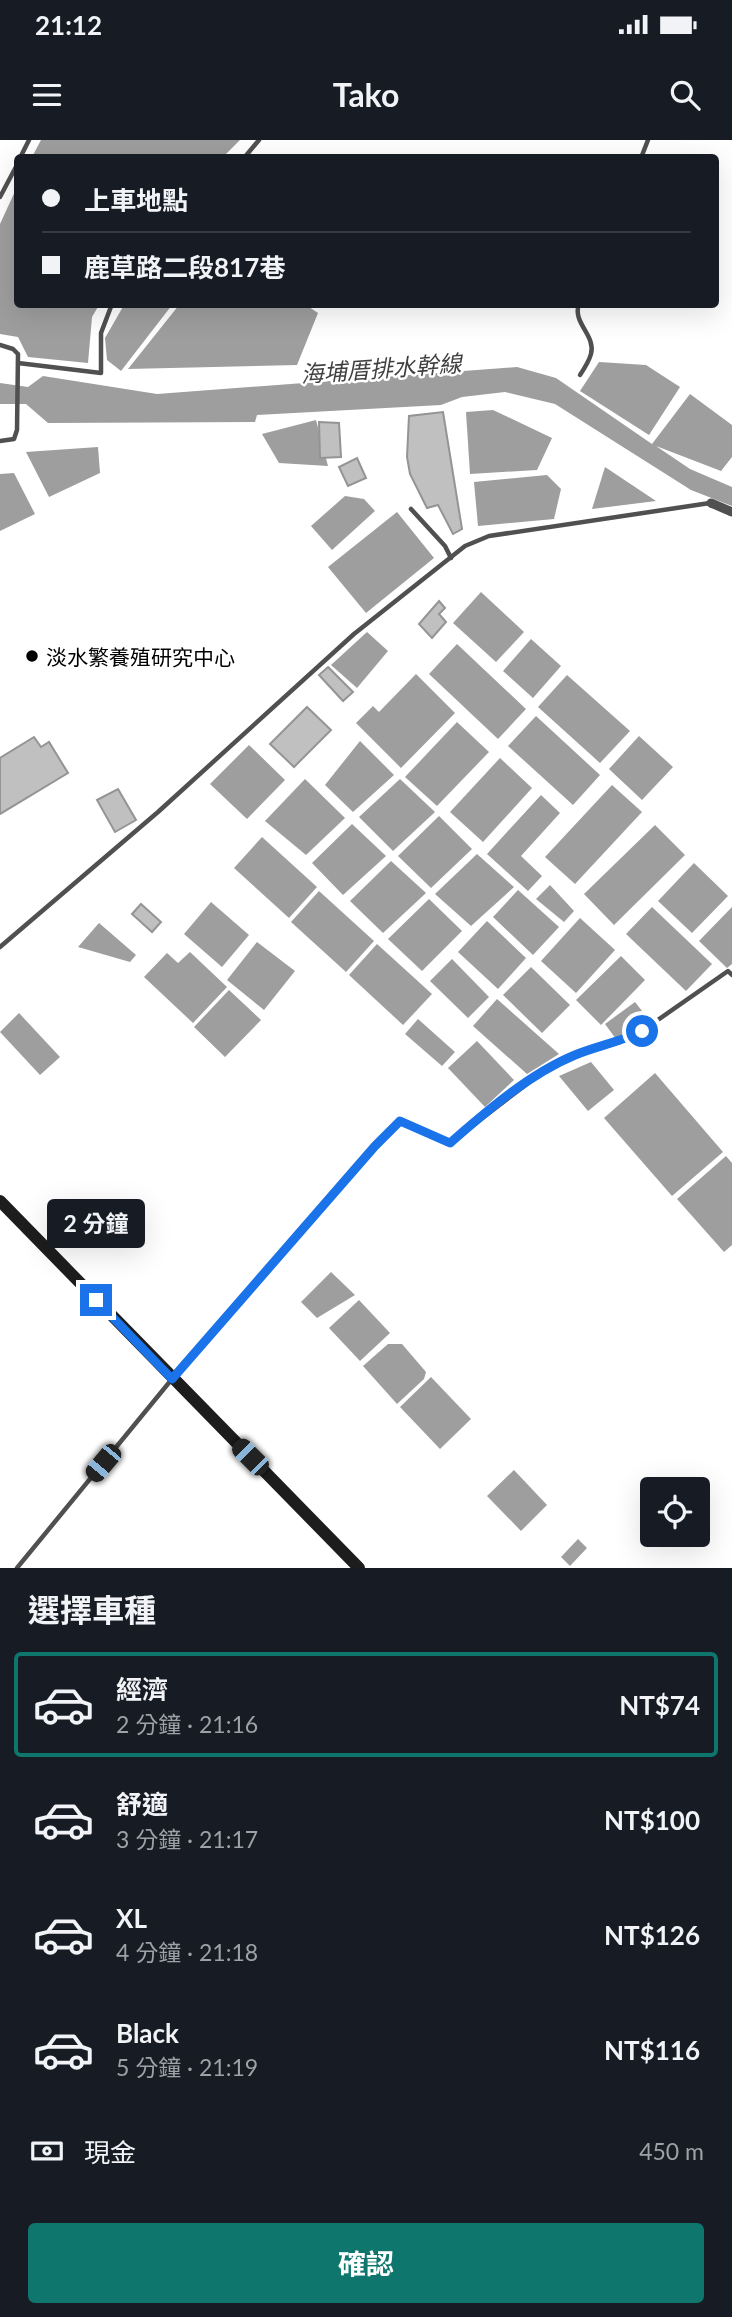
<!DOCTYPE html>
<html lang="zh-TW">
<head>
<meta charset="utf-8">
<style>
  body { margin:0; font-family:Lato,"Noto Sans TC",sans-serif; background:#242831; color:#f1f3f6; height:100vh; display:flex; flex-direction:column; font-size:26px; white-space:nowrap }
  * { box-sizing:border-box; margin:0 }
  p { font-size:23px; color:#9ea1a6 }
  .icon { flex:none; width:38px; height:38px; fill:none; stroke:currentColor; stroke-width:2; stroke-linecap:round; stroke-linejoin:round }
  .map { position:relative; height:1428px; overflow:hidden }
  .drawer { display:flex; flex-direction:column; background:#171b24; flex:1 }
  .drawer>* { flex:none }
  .guide { position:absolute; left:14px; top:14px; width:705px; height:154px; border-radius:7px; box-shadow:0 7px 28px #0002; display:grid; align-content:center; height:154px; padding:0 28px; background:#171b24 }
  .buttons { position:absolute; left:640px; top:1337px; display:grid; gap:14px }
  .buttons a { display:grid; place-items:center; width:70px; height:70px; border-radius:7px; background:#171b24; box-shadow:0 7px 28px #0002; font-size:35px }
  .end { position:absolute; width:32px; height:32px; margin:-16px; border:9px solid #1a73e8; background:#fff; box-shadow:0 0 0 4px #fff }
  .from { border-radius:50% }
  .bubble { position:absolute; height:49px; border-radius:7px; background:#171b24; box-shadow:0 7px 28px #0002; font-size:23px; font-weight:700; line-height:49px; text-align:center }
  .car { position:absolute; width:21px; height:42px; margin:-21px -10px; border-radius:9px; box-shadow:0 0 5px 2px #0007; background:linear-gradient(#222 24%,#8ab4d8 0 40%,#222 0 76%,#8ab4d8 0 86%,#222 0) }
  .guide b { display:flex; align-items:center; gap:24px; height:66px; font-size:26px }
  .guide b+b { border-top:2px solid #363941 }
  .guide i { width:18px; height:18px; background:#f1f3f6 }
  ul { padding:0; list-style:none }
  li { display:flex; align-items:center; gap:21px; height:105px; margin:0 14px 10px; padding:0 14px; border:4px solid transparent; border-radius:7px }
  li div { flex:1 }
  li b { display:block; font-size:26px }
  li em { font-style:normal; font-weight:700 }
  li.active { border-color:#0f766e }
  li>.icon { width:63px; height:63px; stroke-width:1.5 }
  h2 { padding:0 28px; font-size:32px; line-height:84px }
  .pay { display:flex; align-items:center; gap:18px; height:77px; padding:0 28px; font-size:26px }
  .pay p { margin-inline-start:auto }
  .action { display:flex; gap:14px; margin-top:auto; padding:14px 28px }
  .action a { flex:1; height:80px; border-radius:7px; background:#0f766e; color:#fff; font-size:28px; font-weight:700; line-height:80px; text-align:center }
  .status { display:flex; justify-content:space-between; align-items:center; height:49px; padding:0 35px; background:#171b24; direction:ltr }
  .status svg { height:19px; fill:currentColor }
  header { display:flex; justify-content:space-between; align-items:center; height:91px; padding:0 28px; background:#171b24; font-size:32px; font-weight:700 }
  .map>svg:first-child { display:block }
  .water { fill:#9e9e9e }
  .building { fill:#c0c0c0; stroke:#949494; stroke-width:2 }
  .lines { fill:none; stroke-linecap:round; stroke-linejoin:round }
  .lane { stroke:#505050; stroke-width:4.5 }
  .street { stroke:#505050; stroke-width:9 }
  .secondary { stroke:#1d1d1d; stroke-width:12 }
  .route { stroke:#1a73e8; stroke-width:9 }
  .poi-dot { fill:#000; stroke:#fff; stroke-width:2.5 }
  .labels { text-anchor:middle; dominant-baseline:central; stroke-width:5; stroke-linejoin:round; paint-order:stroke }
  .poi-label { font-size:21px; fill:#000; stroke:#fff; text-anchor:start }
  .water-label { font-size:23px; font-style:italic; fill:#3f3f3f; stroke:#fff }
</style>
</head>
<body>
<div class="status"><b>21:12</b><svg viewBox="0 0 49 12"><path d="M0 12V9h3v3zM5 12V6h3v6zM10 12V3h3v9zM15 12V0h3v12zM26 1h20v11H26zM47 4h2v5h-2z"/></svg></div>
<header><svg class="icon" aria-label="menu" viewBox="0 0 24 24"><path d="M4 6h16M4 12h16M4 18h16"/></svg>Tako<svg class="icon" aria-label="search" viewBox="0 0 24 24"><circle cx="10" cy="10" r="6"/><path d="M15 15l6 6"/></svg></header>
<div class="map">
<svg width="732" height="1428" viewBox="0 0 732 1428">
  <rect width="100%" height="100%" fill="#fff"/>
  <!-- water -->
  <g class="water">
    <polygon points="41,0 240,0 223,17 32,17"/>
    <polygon points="17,47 18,164 99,165 92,177 88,223 28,217 18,197 0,194 0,84"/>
    <polygon points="124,165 172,165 121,231 107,220 105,198"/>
    <polygon points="179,165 306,165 318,173 297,225 128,229"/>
    <polygon points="599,222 646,225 680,247 649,295 580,251"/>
    <polygon points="517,227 556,238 652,304 690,254 732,285 732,317 721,331 656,306 690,329 732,347 732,366 691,350 555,264 505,252 462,257 441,265 257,275 255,282 48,283 26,264 0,264 0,243 28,247 43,236 157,254"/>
    <polygon points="493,270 552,298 537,330 470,334 466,272"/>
    <polygon points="316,280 328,326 279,323 262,294"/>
    <polygon points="98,307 100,333 49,357 26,312"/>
    <polygon points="605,327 656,361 592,369"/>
    <polygon points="14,333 35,374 0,391 0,334"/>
    <polygon points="547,335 561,349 554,379 478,386 474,342"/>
    <polygon points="345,356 364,359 375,371 332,410 311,386"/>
    <polygon points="397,372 434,418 366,473 328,427"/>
    <polygon points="481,452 524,492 496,522 453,483"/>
    <polygon points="367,492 388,511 357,548 331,525"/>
    <polygon points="531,499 561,526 533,558 503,531"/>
    <polygon points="457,504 526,569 498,599 429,534"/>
    <polygon points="416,534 455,573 401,628 356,583 373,566 379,572"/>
    <polygon points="567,535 630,591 600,623 538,567"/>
    <polygon points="536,576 600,635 573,665 508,606"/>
    <polygon points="457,582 489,612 437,666 405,637"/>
    <polygon points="639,596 673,627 642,660 609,629"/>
    <polygon points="360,601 394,635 353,672 325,645"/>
    <polygon points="249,605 285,640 247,679 210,644"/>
    <polygon points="500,618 532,648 483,702 450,672"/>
    <polygon points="305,639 345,678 306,715 265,681"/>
    <polygon points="400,639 435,672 393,711 359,677"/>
    <polygon points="612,645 642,672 575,744 545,717"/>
    <polygon points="541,655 560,673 521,716 542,736 528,751 487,714"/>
    <polygon points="439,676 472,709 431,748 398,716"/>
    <polygon points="352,684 386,716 343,755 312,723"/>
    <polygon points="655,685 685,715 614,785 584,754"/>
    <polygon points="262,697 317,747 289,778 234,728"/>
    <polygon points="477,714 514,747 471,786 435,754"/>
    <polygon points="391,721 426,753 383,793 350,761"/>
    <polygon points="694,723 728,756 692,793 658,761"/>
    <polygon points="550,745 574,771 564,782 536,759"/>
    <polygon points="518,750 559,787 533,815 493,777"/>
    <polygon points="319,751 374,801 346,832 291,782"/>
    <polygon points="429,759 462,791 422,831 388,799"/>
    <polygon points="211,762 249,795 222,827 184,794"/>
    <polygon points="652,767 712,824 686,851 626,794"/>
    <polygon points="732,767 732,824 727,828 699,801"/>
    <polygon points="580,778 615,810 576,853 541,821"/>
    <polygon points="487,781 526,818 498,849 458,812"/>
    <polygon points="99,783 136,815 130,822 78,807"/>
    <polygon points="257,802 295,831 264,870 227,840"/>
    <polygon points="377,804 432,854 403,885 349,835"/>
    <polygon points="190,812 227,847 193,883 144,837 167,813 178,823"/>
    <polygon points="621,816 645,840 601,885 576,860"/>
    <polygon points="452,819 489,857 468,878 430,841"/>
    <polygon points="531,827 570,865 542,893 503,855"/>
    <polygon points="229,850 261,880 225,917 194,887"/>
    <polygon points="497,859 559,914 527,934 473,886"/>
    <polygon points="635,862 646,876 616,899 605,884"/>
    <polygon points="19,873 60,917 40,935 0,892"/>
    <polygon points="418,879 455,912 442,926 405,894"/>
    <polygon points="477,901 514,940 485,967 448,928"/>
    <polygon points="591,922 614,950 588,971 559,936"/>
    <polygon points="655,933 723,1012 672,1056 604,978"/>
    <polygon points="726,1016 732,1023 732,1105 724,1112 677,1059"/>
    <polygon points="331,1132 355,1155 317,1178 301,1162"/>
    <polygon points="359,1160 390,1193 360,1221 329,1188"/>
    <polygon points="388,1204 402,1204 426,1232 424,1239 397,1264 363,1226"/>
    <polygon points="431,1237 471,1279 440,1309 400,1267"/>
    <polygon points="514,1330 547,1365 521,1391 487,1356"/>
    <polygon points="578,1399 587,1408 570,1426 561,1417"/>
  </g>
  <!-- building -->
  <g class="building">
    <polygon points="443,272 462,389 453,394 438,365 427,368 410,334 407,317 409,276"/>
    <polygon points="319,282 339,283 341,317 320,318"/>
    <polygon points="357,318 366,338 348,346 339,327"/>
    <polygon points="439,461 445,468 439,474 446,482 432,498 419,484"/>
    <polygon points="328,527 353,552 343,561 319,535"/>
    <polygon points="307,567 331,590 294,627 270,604"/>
    <polygon points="34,597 41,607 49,602 68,633 0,674 0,618"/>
    <polygon points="118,649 136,680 115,692 97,660"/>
    <polygon points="141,764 161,782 152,792 132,774"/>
  </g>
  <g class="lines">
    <!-- lane -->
    <g class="lane">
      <polyline points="20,18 29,0"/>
      <polyline points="244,18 259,0"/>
      <polyline points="641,18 648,0"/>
      <polyline points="0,57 18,23"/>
      <path d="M579,164C572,183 596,195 591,214C589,221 584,229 580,235"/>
      <polyline points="0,205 13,209 18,214 17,290 14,299 0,301"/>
      <polyline points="18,223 101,233 101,193 112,164"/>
      <polyline points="411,369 445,406 451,418"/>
      <polyline points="0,807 158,672 354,494 465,406 489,396 710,363"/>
      <polyline points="17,1428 172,1239 375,1006 400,981 450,1003 540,934 575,915 620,902 642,891 728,831 732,835"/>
    </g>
    <!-- street -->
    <polyline class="street" points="711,363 732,372"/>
    <!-- secondary -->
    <polyline class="secondary" points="0,1061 359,1428"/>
  </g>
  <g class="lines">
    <!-- route -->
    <path class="route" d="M96,1160L172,1239L375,1006L400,981L450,1003C487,971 529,934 575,915C597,906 620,902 642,891"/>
  </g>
  <!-- markers -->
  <circle class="poi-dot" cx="32" cy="516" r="7"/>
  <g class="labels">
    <!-- poi labels -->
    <g class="poi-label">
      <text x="46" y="516">淡水繁養殖研究中心</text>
    </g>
    <!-- water labels -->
    <g class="water-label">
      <text transform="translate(381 228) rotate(-4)">海埔厝排水幹線</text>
    </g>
  </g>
</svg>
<div class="buttons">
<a><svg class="icon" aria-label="locate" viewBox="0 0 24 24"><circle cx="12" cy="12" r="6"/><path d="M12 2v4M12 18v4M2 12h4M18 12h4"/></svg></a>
</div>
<i class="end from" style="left:642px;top:891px"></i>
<i class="end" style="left:96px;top:1160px"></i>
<div class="bubble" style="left:47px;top:1059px;width:98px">2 分鐘</div>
<i class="car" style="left:250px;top:1317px;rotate:315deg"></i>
<i class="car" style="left:103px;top:1323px;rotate:220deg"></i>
<div class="guide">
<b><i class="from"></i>上車地點</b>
<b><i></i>鹿草路二段817巷</b>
</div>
</div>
<section class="drawer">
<h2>選擇車種</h2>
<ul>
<li class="active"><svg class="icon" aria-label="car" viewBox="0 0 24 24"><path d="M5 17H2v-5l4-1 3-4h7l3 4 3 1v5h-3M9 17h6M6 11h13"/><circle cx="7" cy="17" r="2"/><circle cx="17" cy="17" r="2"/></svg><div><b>經濟</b><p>2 分鐘 · 21:16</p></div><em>NT$74</em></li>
<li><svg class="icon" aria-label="car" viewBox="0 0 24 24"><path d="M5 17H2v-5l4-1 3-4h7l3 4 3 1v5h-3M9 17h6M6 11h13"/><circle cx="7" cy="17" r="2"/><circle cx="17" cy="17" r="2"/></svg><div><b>舒適</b><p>3 分鐘 · 21:17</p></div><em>NT$100</em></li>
<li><svg class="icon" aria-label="car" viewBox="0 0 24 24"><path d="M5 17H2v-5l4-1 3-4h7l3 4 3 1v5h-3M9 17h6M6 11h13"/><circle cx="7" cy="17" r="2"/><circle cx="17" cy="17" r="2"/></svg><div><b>XL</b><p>4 分鐘 · 21:18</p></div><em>NT$126</em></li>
<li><svg class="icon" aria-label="car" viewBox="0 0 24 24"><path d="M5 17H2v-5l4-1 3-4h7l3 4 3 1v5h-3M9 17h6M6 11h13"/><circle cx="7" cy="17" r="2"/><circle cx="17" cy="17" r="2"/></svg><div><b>Black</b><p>5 分鐘 · 21:19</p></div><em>NT$116</em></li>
</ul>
<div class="pay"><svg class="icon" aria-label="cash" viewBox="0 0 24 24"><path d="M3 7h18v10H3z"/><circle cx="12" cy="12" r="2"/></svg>現金<p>450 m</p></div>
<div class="action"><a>確認</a></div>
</section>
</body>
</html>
